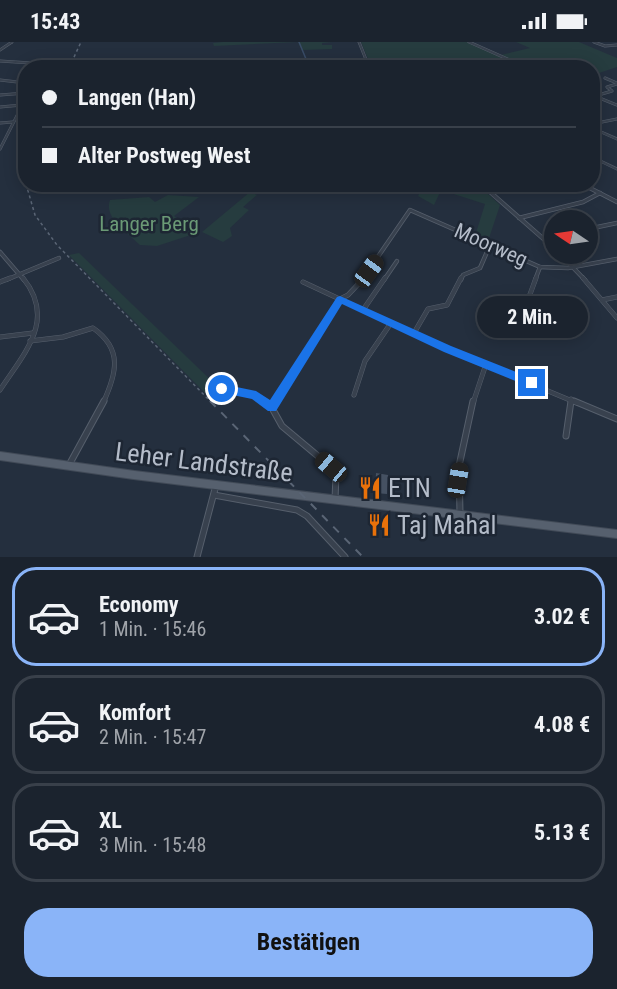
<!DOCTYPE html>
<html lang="de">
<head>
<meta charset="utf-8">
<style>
  body { margin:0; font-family:"Roboto Condensed",sans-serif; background:#242b36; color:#f1f3f6; height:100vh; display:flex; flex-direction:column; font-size:22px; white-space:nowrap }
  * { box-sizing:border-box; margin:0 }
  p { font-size:20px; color:#a0a4aa }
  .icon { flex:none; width:33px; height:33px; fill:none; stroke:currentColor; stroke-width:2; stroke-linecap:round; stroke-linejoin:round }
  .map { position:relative; height:515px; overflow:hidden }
  .panel { display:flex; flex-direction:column; background:#1b232e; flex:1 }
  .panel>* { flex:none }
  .hud { position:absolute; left:18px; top:18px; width:582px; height:132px; border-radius:24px; box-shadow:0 3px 15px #0003,0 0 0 2px #39404a; display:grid; align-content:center; height:132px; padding:0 24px; background:#1b232e }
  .needle { width:39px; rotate:283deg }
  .fabs { position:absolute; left:544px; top:168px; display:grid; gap:12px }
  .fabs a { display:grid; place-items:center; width:54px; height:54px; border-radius:50%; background:#1b232e; box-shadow:0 3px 15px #0003,0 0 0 2px #39404a; font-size:30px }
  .end { position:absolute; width:27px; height:27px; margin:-14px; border:8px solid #1a73e8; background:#fff; box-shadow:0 0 0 3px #fff }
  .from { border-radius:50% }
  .bubble { position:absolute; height:42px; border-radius:21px; background:#1b232e; box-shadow:0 3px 15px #0003,0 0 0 2px #39404a; font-size:20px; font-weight:700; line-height:42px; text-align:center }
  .car { position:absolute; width:18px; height:36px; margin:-18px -9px; border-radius:8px; box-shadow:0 0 4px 2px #0007; background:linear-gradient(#222 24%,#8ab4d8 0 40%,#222 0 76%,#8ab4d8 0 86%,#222 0) }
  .hud b { display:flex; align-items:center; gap:21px; height:57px; font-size:22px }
  .hud b+b { border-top:2px solid #39404a }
  .hud i { width:15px; height:15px; background:#f1f3f6 }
  ul { padding:10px 0 0; list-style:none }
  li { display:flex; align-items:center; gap:18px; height:99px; margin:0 12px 9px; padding:0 12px; border:3px solid #39404a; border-radius:24px }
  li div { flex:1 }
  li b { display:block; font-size:22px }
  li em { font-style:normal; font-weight:700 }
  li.selected { border-color:#8ab4f8 }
  li>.icon { width:54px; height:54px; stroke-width:1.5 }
  .cta { display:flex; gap:12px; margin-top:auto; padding:12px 24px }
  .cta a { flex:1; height:69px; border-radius:24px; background:#8ab4f8; color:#111; font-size:24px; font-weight:700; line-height:69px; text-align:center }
  .status { display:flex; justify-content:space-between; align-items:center; height:42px; padding:0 30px; background:#1b232e; direction:ltr }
  .status svg { height:16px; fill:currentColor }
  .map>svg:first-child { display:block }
  .green { fill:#263c3f }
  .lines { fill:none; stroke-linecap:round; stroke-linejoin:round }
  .stream { stroke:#394c67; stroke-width:1.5 }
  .building { fill:#455162 }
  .minor-far3-casing { stroke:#565f6c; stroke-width:3 }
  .minor-far2-casing { stroke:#565f6c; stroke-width:4.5 }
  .minor-far1-casing { stroke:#565f6c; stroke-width:5 }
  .minor-casing { stroke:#565f6c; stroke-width:7 }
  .primary-casing { stroke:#414a57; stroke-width:10 }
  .minor-far3 { stroke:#38414e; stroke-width:2 }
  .minor-far2 { stroke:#38414e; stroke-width:3 }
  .minor-far1 { stroke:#38414e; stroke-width:4 }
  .minor { stroke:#38414e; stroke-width:5 }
  .primary { stroke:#56606e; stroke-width:8 }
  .rail-far1 { stroke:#5a6575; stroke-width:1.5; stroke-dasharray:3 3; stroke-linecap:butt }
  .rail { stroke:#5a6575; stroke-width:2; stroke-dasharray:8 8; stroke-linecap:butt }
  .route { fill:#1a73e8 }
  .labels { text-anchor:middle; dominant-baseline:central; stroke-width:5; stroke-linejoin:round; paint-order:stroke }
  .park-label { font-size:21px; fill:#6b9a76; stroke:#1d2633 }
  .street-label { font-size:21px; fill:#b4bcc9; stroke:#1d2633 }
  .near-street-label { font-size:26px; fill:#b4bcc9; stroke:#1d2633 }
  .near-poi-label { font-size:26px; fill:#b4bcc9; stroke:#1d2633; text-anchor:start }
</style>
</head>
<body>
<div class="status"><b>15:43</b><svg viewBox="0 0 49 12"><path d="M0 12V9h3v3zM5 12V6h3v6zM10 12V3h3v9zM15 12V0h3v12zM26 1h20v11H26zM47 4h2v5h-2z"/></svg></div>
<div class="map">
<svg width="617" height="515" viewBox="0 0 617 515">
  <rect width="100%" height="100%" fill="#242f3e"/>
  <!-- green -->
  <g class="green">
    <polygon points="223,0 333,0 322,1 322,3 332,3 332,7 302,8 298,0 214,4 213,1"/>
    <polygon points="361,0 472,0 501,13 530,6 516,0 579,0 617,16 617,25 593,33 592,26 534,26 525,22 502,21 503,25 369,19"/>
    <polygon points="220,18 227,25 155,25 154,20"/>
    <polygon points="424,143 478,143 500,163 488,199 475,194 485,162 441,148 434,163 418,154"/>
    <polygon points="250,150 257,153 243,165 249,168 230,186 232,194 223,200 202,190"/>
    <path d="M168,153L199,155L174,174L200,190L157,204L140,203C129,192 103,176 110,158L149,155L155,160Z"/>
    <polygon points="79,211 218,345 207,353 69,213"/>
  </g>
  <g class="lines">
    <!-- stream -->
    <polyline class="stream" points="299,0 306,17 305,26"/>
  </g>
  <!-- building -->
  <polygon class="building" points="376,431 388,433 387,452 375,451"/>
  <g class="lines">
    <!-- minor-far3 casing -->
    <g class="minor-far3-casing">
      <g id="minor-far3">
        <polyline points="359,0 369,25"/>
        <polyline points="469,0 528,26"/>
        <polyline points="594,0 605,4 617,3"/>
        <polyline points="0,8 12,0"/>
        <polyline points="0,19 31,21 41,26"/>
        <polyline points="314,22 386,26"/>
        <polyline points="605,36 617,41"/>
        <polyline points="0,38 26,41"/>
        <polyline points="0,53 26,51"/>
        <polyline points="592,53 617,63"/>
        <polyline points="595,54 612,49 607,45 617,42"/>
        <polyline points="0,65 22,63"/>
        <polyline points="0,81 13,80"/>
        <polyline points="592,82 617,77"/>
        <polyline points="592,86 617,97"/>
        <polyline points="0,107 26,56"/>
        <polyline points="592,115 617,127"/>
      </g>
    </g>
    <!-- minor-far2 casing -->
    <g class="minor-far2-casing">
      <g id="minor-far2">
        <polyline points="481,142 555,207"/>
        <polyline points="582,142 617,160"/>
        <polyline points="519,176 583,160 600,151"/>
        <polyline points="588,187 617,181"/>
        <polyline points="545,198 555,195"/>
        <polyline points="0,210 24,238"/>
        <polyline points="560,212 585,238"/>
        <polyline points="6,238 59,216"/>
        <polyline points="362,238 410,168 540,225 568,226 617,217"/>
        <polyline points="384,238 397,219"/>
        <polyline points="461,238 463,233 480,226 490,203"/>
        <polyline points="535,238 540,225"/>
      </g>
    </g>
    <!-- minor-far1 casing -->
    <g class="minor-far1-casing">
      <g id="minor-far1">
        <polyline points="536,236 529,255 544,260"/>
        <polyline points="583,236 617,276"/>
        <polyline points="0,240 10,236"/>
        <polyline points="303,240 447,307 577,361"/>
        <polyline points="602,258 617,255"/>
        <polyline points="363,268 385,236"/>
        <polyline points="414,291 428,267 447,263 461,236"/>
        <polyline points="0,295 33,291"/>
        <path d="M30,299L63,295L93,286C123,307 117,331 103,361"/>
        <polyline points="222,347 256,353 265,361"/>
        <path d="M0,348C24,311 57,278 23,236"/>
        <polyline points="354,353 365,319 391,281"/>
        <polyline points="275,361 340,257 348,253 364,236"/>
        <polyline points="473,361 486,322"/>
        <polyline points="571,361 571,357"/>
      </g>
    </g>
    <!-- minor casing -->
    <g class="minor-casing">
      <g id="minor">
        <polyline points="264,359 272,366"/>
        <polyline points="276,359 272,366 282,384 331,425 336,433 335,457"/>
        <polyline points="574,359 617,377"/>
        <polyline points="566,394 571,359"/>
        <polyline points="69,423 104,359"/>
        <polyline points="214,453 297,468 307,474 345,515"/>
        <polyline points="460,471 459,424 473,359"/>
        <polyline points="197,515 216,443"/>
      </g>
    </g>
    <!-- primary casing -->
    <g class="primary-casing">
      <polyline id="primary" points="0,414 134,433 617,492"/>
    </g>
    <!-- minor-far3 -->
    <use href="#minor-far3" class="minor-far3"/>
    <!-- minor-far2 -->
    <use href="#minor-far2" class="minor-far2"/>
    <!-- minor-far1 -->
    <use href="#minor-far1" class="minor-far1"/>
    <!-- minor -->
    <use href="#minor" class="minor"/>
    <!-- primary -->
    <use href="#primary" class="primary"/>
    <!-- rail-far1 -->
    <g class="rail-far1">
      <polyline points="69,26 81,0"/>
      <polyline points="26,142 35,173 57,203 212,361"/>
    </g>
    <!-- rail -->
    <polyline class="rail" points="210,359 363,515"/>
  </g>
  <!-- route -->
  <polygon class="route" points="340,254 451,304 536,338 538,341 532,346 528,344 444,310 342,262 276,369 268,369 252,357 218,350 217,347 222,342 256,349 270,358 337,255"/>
  <!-- icons -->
  <defs>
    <g id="restaurant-bare" transform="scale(1.8)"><path d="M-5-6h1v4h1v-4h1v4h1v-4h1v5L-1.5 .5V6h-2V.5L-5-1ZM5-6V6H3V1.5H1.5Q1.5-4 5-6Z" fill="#e8710a" stroke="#1d2633" stroke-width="2.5" paint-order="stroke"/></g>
  </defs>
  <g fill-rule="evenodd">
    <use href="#restaurant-bare" x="370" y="446"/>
    <use href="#restaurant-bare" x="379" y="483"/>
  </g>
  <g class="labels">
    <!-- park labels -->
    <g class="park-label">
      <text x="149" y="182">Langer Berg</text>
    </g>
    <!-- street labels -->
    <g class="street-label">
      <text transform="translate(491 203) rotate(24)">Moorweg</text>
    </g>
    <!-- near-street labels -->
    <g class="near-street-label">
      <text transform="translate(204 420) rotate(7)">Leher Landstraße</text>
    </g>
    <!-- near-poi labels -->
    <g class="near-poi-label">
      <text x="388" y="446">ETN</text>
      <text x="397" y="483">Taj Mahal</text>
    </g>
  </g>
</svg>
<div class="fabs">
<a><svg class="needle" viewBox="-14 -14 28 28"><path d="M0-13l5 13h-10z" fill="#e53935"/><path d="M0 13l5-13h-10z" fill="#a0a4aa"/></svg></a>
</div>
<i class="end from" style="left:222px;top:347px"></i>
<i class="end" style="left:532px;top:341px"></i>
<div class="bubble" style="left:477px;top:254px;width:111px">2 Min.</div>
<i class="car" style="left:369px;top:229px;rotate:36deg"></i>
<i class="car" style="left:331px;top:425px;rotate:310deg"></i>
<i class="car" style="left:458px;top:438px;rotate:9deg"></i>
<div class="hud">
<b><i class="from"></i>Langen (Han)</b>
<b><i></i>Alter Postweg West</b>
</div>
</div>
<section class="panel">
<ul>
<li class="selected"><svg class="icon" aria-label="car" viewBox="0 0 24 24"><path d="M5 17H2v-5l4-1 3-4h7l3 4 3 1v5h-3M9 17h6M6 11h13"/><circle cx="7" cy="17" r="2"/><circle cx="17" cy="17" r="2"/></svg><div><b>Economy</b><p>1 Min. · 15:46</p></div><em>3.02 €</em></li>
<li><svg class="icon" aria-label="car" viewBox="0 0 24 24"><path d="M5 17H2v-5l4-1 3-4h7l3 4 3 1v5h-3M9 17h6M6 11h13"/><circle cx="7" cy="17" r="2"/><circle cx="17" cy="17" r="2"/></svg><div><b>Komfort</b><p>2 Min. · 15:47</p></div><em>4.08 €</em></li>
<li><svg class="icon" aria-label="car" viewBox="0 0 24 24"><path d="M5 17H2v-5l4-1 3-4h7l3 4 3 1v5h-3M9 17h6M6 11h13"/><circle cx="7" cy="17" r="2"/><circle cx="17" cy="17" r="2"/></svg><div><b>XL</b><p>3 Min. · 15:48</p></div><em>5.13 €</em></li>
</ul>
<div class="cta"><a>Bestätigen</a></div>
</section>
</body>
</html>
